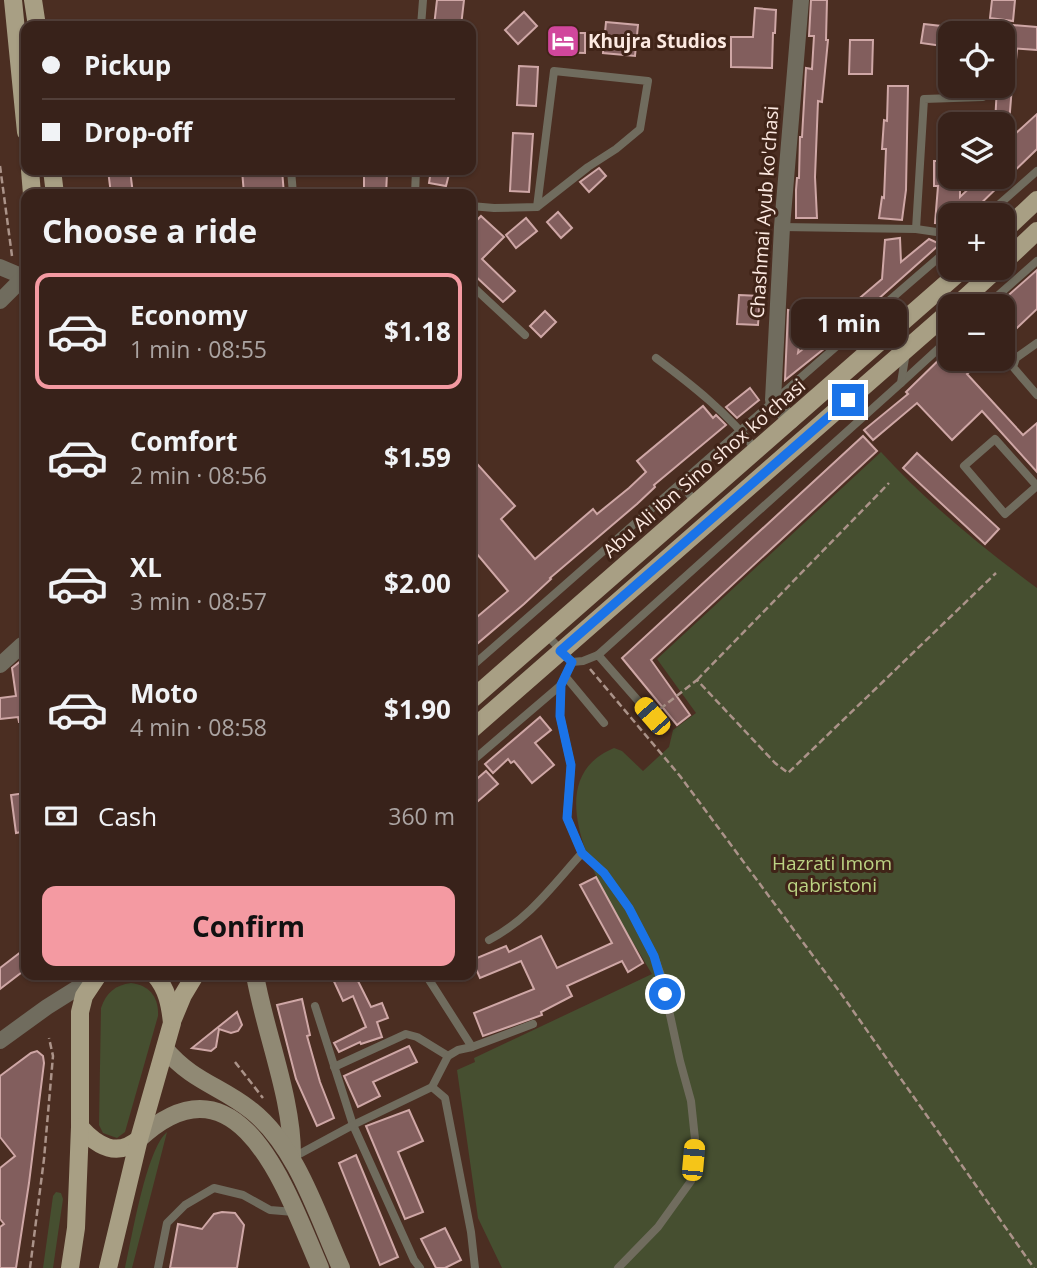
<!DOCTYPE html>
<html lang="en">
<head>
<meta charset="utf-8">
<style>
  body { margin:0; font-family:"Open Sans",sans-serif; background:#432f27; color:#f1f3f6; height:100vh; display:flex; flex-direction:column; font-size:26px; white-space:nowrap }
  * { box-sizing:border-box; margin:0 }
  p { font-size:23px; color:#aba4a2 }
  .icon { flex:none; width:38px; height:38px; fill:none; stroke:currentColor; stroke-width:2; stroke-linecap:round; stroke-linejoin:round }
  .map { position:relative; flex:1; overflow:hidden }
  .sheet { position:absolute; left:21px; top:189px; width:455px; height:791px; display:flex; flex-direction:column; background:#38221a; border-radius:14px; box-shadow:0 2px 5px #0004,0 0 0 2px #523f39 }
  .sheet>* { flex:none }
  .top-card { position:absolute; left:21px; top:21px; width:455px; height:154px; border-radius:14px; box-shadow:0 2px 5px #0004,0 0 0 2px #523f39; display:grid; align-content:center; height:154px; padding:0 21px; background:#38221a }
  .controls { position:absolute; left:938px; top:21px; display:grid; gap:14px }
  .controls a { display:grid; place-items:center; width:77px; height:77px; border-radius:14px; background:#38221a; box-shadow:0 2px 5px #0004,0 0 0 2px #523f39; font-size:35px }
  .end { position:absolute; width:32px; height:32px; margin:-16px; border:9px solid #1a73e8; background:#fff; box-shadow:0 0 0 4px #fff }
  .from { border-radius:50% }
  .bubble { position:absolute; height:49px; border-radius:14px; background:#38221a; box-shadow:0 2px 5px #0004,0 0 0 2px #523f39; font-size:23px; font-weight:700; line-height:49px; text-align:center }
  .car { position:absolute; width:21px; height:42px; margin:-21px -10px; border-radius:9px; box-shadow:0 0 5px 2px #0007; background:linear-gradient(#f5c518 24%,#345 0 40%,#f5c518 0 76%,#345 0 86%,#f5c518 0) }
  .top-card b { display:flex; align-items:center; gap:24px; height:66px; font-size:26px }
  .top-card b+b { border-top:2px solid #523f39 }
  .top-card i { width:18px; height:18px; background:#f1f3f6 }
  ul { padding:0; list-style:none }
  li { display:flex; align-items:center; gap:21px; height:116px; margin:0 14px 10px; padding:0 7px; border:4px solid transparent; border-radius:14px }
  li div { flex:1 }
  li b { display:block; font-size:26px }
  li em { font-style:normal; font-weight:700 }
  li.active { border-color:#f49aa2 }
  li>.icon { width:63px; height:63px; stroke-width:1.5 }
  h2 { padding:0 21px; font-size:32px; line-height:84px }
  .pay { display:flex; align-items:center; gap:18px; height:77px; padding:0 21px; font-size:26px }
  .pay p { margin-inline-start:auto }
  .action { display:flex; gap:14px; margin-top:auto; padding:14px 21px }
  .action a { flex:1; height:80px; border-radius:14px; background:#f49aa2; color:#111; font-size:28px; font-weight:700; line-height:80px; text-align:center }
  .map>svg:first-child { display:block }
  .green { fill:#464f30 }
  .building { fill:#825e5d; stroke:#cfa7a6; stroke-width:2 }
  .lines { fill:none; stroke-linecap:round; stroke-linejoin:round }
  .path { stroke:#ab9389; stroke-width:2.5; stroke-dasharray:7 3.5; stroke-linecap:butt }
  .lane { stroke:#706c5e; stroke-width:8 }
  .street { stroke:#706c5e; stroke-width:16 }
  .secondary { stroke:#908974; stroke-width:18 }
  .primary { stroke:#a89f84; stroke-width:18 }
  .route { stroke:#1a73e8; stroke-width:9 }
  .labels { text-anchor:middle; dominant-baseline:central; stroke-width:6; stroke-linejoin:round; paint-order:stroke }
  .poi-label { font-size:19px; font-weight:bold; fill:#fce9e1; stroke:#402418; text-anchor:start }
  .street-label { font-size:19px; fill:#fce9e1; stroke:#402418 }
  .park-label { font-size:19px; fill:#bcd383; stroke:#402418 }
</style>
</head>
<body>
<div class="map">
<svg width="1037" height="1268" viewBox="0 0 1037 1268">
  <rect width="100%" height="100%" fill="#4b2e22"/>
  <!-- green -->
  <g class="green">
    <path d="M881,452C927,503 982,547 1037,588V1268H502L478,1218L457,1070L475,1062L474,1058L652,974C623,922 522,786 614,748L622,751L643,771L669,747L673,730L696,713L657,659Z"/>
    <path d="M131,983C149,985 159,997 158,1016L125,1132L117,1138L103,1133L99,1125L101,1008C106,993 115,985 131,983Z"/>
    <path d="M167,1132L132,1268H125C132,1238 146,1150 167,1132Z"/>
    <polygon points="56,1192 61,1193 63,1199 53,1268 43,1268 53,1196"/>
  </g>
  <!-- building -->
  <g class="building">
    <polygon points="437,0 464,0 461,26 434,26"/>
    <polygon points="811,0 827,0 826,40 828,40 822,102 818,101 815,177 817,218 796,218 796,190 797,178 799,178 800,137 802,137 806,68 812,69 814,36 809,36"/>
    <polygon points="992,0 1015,0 1013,21 990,18"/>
    <polygon points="755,8 776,10 775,33 773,33 772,68 731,67 731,37 753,37"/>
    <polygon points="524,12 537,26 518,44 505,30"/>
    <polygon points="606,22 638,25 635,56 603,53"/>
    <polygon points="924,24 950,27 950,47 921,43"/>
    <polygon points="1013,25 1037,27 1037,50 1011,48"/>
    <polygon points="551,33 585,33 585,53 551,52"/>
    <polygon points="850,40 873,40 872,74 849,74"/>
    <polygon points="1003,48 1017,49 1014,81 1003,80"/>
    <polygon points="519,66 538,67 536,106 517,105"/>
    <polygon points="888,86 908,86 906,190 902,220 879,218 882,197 884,198 886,149 882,149 884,120 887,121"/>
    <polygon points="997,86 1012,86 1009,124 995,124"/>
    <polygon points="1037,114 1037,149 969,215 950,215 950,224 935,223 938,186 934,186 934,161 950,161 950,177 960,177 960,197 981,177 1003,177 1003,156 1008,151 1003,145"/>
    <polygon points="513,133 533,134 529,192 510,191"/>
    <polygon points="599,168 606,176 589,192 580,182"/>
    <polygon points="108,170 130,170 133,194 111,194"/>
    <polygon points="242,170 282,170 284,194 244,194"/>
    <polygon points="431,170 450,170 446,186 429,183"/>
    <polygon points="364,173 387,173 386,194 364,194"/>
    <polygon points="558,212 572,228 561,238 547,222"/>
    <polygon points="481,216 504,237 482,259 515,291 503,302 471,272 471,226"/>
    <polygon points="526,218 537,231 516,248 506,235"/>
    <polygon points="900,238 901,262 929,239 940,244 867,309 840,330 842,301 855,302 882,279 885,240"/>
    <polygon points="1037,270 1037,309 1003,341 1003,300"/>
    <polygon points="739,295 760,296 758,325 737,324"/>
    <polygon points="788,310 804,313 798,353 817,338 825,348 785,380"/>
    <polygon points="545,311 556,322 541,337 530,326"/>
    <polygon points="950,349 950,359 983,359 967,374 1023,435 1037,423 1037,472 982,411 952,440 917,403 873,440 864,430 908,394 906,392"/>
    <polygon points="750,388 759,400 737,418 726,407"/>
    <polygon points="703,406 713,418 716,415 726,425 654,485 655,487 637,504 550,578 551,579 524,604 471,649 471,622 508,591 471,547 471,457 515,506 501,519 535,559 593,509 597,514 629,488 646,472 637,461"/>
    <polygon points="863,436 877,451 651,660 690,715 677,725 622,658"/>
    <polygon points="917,453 999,529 985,544 903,468"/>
    <polygon points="26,659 26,722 19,722 18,717 0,719 0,698 16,696 12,668 22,660"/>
    <polygon points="540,717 551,730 535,743 554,765 532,783 514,761 511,763 508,759 493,773 485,764"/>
    <polygon points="486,771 498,784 471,807 471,784"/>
    <polygon points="26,793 26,831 16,833 11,795"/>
    <polygon points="596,877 643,963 628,972 622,961 567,986 572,996 541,1012 542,1015 483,1036 474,1013 534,989 521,961 480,978 472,960 506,946 509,952 541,936 557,968 612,943 580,885"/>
    <polygon points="26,948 26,969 0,989 0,968"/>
    <polygon points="331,975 355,975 371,1007 382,1003 388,1018 377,1022 382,1037 361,1044 360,1042 339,1052 334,1043 366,1027 353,996 343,1001"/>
    <polygon points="302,999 310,1035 307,1036 320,1082 334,1118 317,1126 296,1079 277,1005"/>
    <polygon points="237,1012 242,1025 238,1031 231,1033 219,1029 216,1047 211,1051 192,1048"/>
    <polygon points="409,1046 417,1062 373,1082 380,1096 358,1107 344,1076"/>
    <polygon points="37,1051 43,1056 44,1063 29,1183 16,1268 0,1268 0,1227 4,1224 0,1219 0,1168 15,1156 0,1137 0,1076 31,1053"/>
    <polygon points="409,1110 423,1141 398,1152 423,1212 405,1219 366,1126"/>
    <polygon points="356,1155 398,1257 380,1265 339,1163"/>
    <polygon points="222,1212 235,1213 244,1225 237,1268 170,1268 178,1224 202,1229 214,1214"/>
    <polygon points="445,1228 461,1260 445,1268 436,1268 421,1239"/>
  </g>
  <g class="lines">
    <!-- path -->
    <g class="path">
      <polyline points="0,166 12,256"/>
      <polyline points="590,669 680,776 842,995 1034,1268"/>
      <polyline points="697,680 889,483"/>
      <polyline points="660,709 697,680 775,763 788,773 996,573"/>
      <polyline points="43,981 50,975"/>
      <polyline points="235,1062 263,1098"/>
      <polyline points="30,1268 44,1159 53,1056 49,1038"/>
    </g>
    <!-- lane -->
    <g class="lane">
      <polyline points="421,26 423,0"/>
      <polyline points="291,170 293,194"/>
      <polyline points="415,194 416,170"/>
      <polyline points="471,206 494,208 537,207 588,167 616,149 640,129 648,81 554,71 537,207"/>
      <polyline points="987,215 1037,171"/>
      <polyline points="782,227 916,229 950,234"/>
      <polyline points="916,229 924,99 983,97"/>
      <polyline points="471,285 525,335"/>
      <polyline points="986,306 1037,261"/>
      <polyline points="1037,343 1016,358 1013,367 1037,395"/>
      <path d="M656,358C692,385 729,414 756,450"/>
      <polyline points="901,383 950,338"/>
      <polyline points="681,484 696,503"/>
      <polyline points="1037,486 995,439 964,466 1005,514 1037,486"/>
      <polyline points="546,634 572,662 583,661 598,655 655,720"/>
      <polyline points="598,655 901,383 906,352"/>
      <polyline points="572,662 561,685 560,716 571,765 567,818 582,853 604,873 629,908 654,956 662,978 680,1061 691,1101 695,1139 691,1181 658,1227 618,1268"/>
      <path d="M471,667C631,528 789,386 950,248"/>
      <polyline points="565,676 604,723"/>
      <polyline points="471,762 561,685"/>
      <path d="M489,940C528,920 553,885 582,853"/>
      <polyline points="426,975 472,1047"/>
      <polyline points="315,1006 353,1125 414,1260 420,1268"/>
      <polyline points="334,1067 406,1034 417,1037 448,1056"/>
      <polyline points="432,1087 445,1098 471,1232 475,1268"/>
      <polyline points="292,1158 353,1125 432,1087 448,1056 458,1050 472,1047 533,1024"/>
      <polyline points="158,1268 167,1223 185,1205 214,1188 243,1195 270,1210 294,1212"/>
    </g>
    <!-- street -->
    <g class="street">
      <polyline points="0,267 26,278"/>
      <polyline points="0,301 24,277"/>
      <polyline points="791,421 773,400 782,227 801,0"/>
      <polyline points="0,665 22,645 26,645"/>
      <polyline points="0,1041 47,1007 98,975"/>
    </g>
    <!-- secondary -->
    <g class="secondary">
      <path d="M255,975C265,1033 293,1099 292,1158"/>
      <path d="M165,1049C193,1082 221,1086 252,1111C297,1147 318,1217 341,1268"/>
      <path d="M139,1139C240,1045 288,1195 320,1268"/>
    </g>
    <!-- primary -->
    <g class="primary">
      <polyline points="13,0 26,132"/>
      <polyline points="33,0 37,26"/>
      <polyline points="30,170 32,194"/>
      <polyline points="52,170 55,194"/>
      <polyline points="1003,232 1037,200"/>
      <polyline points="1003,263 1037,231"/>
      <polyline points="956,306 998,268"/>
      <polyline points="471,700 964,268"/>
      <polyline points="471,730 950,311"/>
      <path d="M98,975L84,996L80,1012V1127C97,1146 117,1158 139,1139L172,1023C170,1004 167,989 155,975"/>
      <polyline points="173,1019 183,995 195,975"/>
      <polyline points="70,1268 76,1228 80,1127"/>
      <polyline points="108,1268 139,1139"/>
    </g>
  </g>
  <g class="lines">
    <!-- route -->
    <polyline class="route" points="665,994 654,956 629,908 604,873 582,853 567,818 571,765 560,716 561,685 572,662 560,651 848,400"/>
  </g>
  <!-- icons -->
  <defs>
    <g id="hotel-square" transform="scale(1.75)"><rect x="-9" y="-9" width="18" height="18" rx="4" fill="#d1479c" stroke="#402418"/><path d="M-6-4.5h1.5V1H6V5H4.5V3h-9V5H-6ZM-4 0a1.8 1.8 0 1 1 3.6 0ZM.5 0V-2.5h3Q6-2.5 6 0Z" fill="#fff"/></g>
  </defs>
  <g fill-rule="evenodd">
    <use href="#hotel-square" x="563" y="41"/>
  </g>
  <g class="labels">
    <!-- poi labels -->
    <g class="poi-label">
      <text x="588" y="41">Khujra Studios</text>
    </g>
    <!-- street labels -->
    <g class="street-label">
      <text transform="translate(764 212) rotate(-86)">Chashmai Ayub ko'chasi</text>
      <text transform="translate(704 468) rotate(-41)">Abu Ali ibn Sino shox ko'chasi</text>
    </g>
    <!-- park labels -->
    <g class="park-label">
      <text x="832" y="863">Hazrati Imom<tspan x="832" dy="22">qabristoni</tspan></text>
    </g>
  </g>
</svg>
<div class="controls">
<a><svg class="icon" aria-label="locate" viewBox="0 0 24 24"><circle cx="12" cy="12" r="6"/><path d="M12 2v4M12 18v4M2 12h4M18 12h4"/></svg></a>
<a><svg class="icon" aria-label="layers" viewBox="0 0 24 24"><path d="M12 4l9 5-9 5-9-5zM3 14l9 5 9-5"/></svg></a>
<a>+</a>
<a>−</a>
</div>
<i class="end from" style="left:665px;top:994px"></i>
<i class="end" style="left:848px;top:400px"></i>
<div class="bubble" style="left:791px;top:299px;width:116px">1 min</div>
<i class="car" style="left:652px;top:716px;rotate:319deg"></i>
<i class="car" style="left:693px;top:1160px;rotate:5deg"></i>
<div class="top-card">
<b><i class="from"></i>Pickup</b>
<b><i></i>Drop-off</b>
</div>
<section class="sheet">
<h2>Choose a ride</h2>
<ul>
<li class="active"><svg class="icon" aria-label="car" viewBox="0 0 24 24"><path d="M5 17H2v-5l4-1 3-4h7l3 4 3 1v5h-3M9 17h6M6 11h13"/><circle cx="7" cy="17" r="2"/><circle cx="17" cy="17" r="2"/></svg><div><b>Economy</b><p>1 min · 08:55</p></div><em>$1.18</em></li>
<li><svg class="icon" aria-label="car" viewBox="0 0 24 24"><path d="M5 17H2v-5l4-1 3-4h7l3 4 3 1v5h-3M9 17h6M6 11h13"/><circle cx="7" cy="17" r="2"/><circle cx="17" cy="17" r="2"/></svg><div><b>Comfort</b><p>2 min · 08:56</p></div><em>$1.59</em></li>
<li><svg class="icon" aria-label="car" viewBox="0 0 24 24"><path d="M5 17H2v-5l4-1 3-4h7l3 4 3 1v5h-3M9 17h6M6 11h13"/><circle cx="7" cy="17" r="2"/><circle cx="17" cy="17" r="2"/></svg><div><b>XL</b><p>3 min · 08:57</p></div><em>$2.00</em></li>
<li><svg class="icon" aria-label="car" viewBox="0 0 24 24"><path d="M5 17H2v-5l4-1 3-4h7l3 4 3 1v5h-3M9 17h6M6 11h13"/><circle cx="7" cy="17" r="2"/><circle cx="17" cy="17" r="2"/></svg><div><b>Moto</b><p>4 min · 08:58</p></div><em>$1.90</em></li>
</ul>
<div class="pay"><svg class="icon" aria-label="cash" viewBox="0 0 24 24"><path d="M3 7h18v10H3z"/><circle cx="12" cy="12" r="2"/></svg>Cash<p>360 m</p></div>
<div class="action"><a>Confirm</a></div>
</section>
</div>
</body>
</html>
